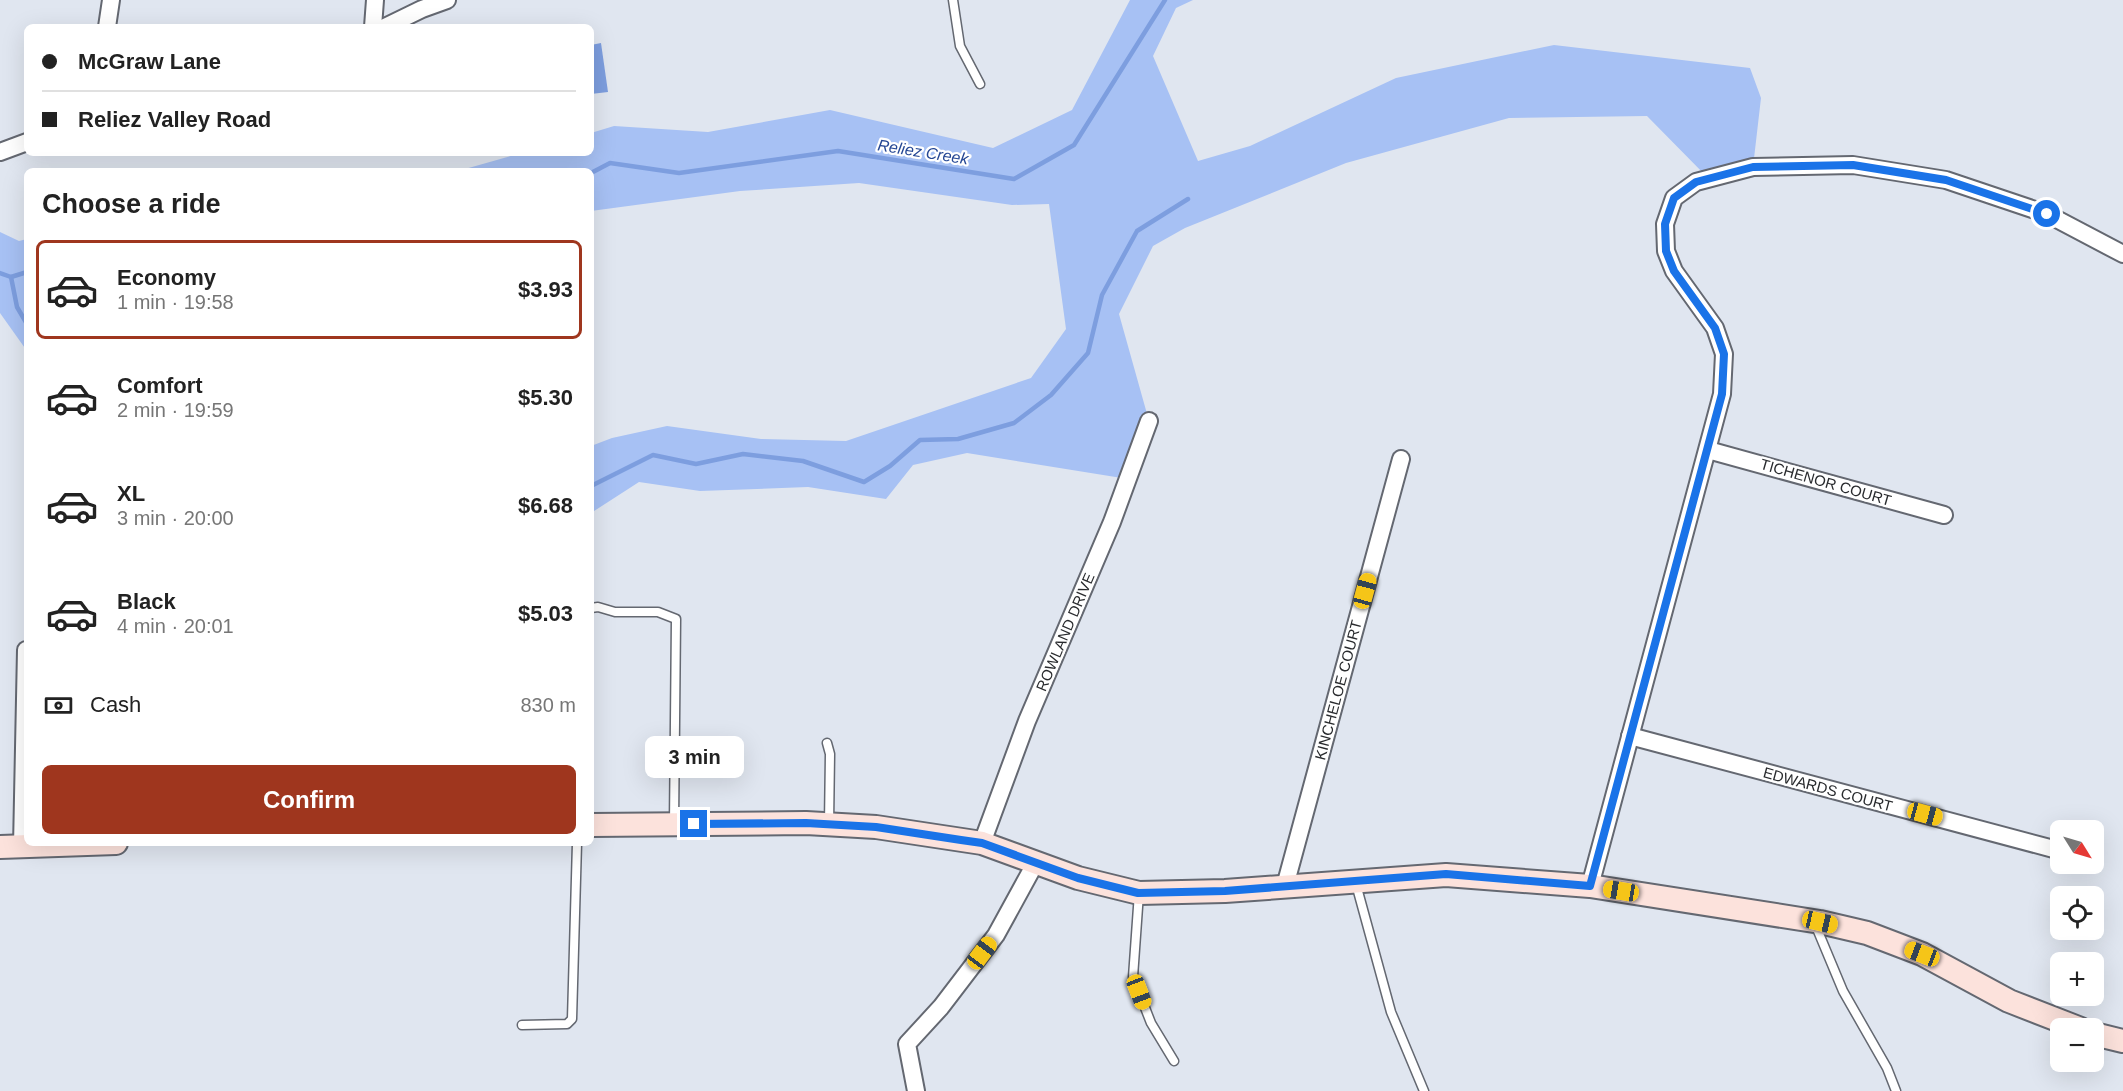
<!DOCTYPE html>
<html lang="en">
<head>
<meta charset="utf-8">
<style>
  body { margin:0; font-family:Helvetica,sans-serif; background:#f2f2f2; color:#222; height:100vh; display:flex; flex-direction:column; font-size:22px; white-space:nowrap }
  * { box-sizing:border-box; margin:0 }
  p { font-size:20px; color:#767676 }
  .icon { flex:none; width:33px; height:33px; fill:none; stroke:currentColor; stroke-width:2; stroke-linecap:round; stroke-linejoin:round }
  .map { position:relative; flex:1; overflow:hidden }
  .side { position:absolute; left:24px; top:168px; width:570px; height:678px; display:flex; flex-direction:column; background:#fff; border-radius:9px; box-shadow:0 6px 24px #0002 }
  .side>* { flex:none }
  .hud { position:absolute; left:24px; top:24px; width:570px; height:132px; border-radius:9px; box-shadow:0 6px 24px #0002; display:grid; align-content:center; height:132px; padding:0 18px; background:#fff }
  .needle { width:39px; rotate:127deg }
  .buttons { position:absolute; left:2050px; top:820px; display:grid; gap:12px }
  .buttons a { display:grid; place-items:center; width:54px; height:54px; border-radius:9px; background:#fff; box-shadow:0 6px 24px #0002; font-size:30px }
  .end { position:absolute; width:27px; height:27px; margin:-14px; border:8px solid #1a73e8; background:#fff; box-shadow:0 0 0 3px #fff }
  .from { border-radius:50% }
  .bubble { position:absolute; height:42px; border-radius:9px; background:#fff; box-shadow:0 6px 24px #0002; font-size:20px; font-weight:600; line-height:42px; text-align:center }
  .car { position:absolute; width:18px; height:36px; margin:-18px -9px; border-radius:8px; box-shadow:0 0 4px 2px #0007; background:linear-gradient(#f5c518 24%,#345 0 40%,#f5c518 0 76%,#345 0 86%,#f5c518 0) }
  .hud b { display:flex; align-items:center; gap:21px; height:57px; font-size:22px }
  .hud b+b { border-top:2px solid #e0e0e0 }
  .hud i { width:15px; height:15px; background:#222 }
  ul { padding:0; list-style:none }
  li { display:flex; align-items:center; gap:18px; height:99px; margin:0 12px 9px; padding:0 6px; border:3px solid transparent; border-radius:9px }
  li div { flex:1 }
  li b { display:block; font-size:22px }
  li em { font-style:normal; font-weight:600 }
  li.current { border-color:#9f361e }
  li>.icon { width:54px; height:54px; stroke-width:1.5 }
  h2 { padding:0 18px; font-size:27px; line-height:72px }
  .pay { display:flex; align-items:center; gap:15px; height:66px; padding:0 18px; font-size:22px }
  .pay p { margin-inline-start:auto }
  .button { display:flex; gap:12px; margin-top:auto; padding:12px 18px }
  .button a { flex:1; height:69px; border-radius:9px; background:#9f361e; color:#fff; font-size:24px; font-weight:600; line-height:69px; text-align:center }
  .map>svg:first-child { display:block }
  .green { fill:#a7c1f4 }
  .water { fill:#7d9edf }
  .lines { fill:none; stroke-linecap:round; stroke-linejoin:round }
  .stream { stroke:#7d9edf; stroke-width:4.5 }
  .lane-casing { stroke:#646871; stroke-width:11 }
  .street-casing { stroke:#646871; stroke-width:20 }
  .secondary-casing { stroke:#646871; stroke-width:26 }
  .lane { stroke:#fff; stroke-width:8 }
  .street { stroke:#fff; stroke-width:16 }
  .secondary { stroke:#fce2dc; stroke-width:22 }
  .route { stroke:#1a73e8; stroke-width:8 }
  .labels { text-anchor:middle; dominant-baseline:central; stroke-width:4.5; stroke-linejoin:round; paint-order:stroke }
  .street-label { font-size:15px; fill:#292b2e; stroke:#fff }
  .water-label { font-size:16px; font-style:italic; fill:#254794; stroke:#fff }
</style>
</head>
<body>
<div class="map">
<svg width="2123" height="1091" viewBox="0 0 2123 1091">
  <rect width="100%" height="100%" fill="#e0e6f0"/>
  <!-- green -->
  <g class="green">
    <polygon points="1130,0 1193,0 1176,8 1153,56 1198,161 1250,146 1396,78 1554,45 1750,68 1761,98 1753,167 1709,179 1647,116 1509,118 1346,163 1185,228 1153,246 1119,314 1149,421 1128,479 967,453 913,465 886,499 808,487 700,491 639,482 591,513 591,446 612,438 667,426 761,439 846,441 1031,378 1066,329 1049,204 1012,205 859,183 740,191 591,211 591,171 458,171 521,153 591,153 591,133 614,126 708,132 830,110 993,148 1072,110"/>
    <polygon points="0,232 19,241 27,239 27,351 0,313"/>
  </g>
  <!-- water -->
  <polygon class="water" points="601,43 608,92 591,94 591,45"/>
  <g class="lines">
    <!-- stream -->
    <g class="stream">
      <polyline points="591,173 610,163 679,173 838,151 1014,179 1074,145 1165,0"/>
      <polyline points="0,273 11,277 27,272"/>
      <polyline points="11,277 17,307 27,324"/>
      <polyline points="591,486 653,455 696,464 743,454 803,461 864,482 890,466 920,440 958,439 1014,423 1051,395 1088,353 1102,295 1137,231 1188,199"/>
    </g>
    <!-- lane casing -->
    <g class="lane-casing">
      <g id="lane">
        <polyline points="953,0 960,46 980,84"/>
        <polyline points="591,608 598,607 615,612 658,612 676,619 674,824"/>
        <polyline points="827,743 830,754 829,824"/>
        <polyline points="1356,884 1391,1012 1424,1091"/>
        <polyline points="1139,893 1133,977 1151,1023 1174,1061"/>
        <polyline points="1815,924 1843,991 1887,1068 1896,1091"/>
        <polyline points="522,1025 567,1024 572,1019 577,843"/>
      </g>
    </g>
    <!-- street casing -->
    <g class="street-casing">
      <g id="street">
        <polyline points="107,27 111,0"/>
        <polyline points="373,27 375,0"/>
        <polyline points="385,27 422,9 447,0"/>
        <polyline points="0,152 27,142"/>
        <polyline points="1708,450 1944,515"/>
        <polyline points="1630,736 2061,851"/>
        <polyline points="982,843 1027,721 1112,522 1149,421"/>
        <polyline points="22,847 26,650"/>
        <polyline points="1285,886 1401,459"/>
        <polyline points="1590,886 1722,394 1724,354 1715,328 1674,271 1666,251 1665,224 1674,198 1696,182 1753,167 1853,165 1946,180 2047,214 2123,254"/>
        <polyline points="916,1091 907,1044 941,1007 996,935 1036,862"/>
      </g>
    </g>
    <!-- secondary casing -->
    <g class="secondary-casing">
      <g id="secondary">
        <polyline points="591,825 806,823 876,827 982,843 1078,878 1139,893 1225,891 1446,875 1590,886 1820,922 1867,933 1922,954 2009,1001 2081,1029"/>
        <polyline points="0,847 116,843"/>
        <polyline points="2094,1034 2123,1041"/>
      </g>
    </g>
    <!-- lane -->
    <use href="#lane" class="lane"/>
    <!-- street -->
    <use href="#street" class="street"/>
    <!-- secondary -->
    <use href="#secondary" class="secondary"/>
  </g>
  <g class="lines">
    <!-- route -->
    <polyline class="route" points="694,824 806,823 876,827 961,840 982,843 1078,878 1138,893 1225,891 1446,874 1590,886 1722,394 1724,354 1715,328 1674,271 1666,251 1665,224 1674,198 1696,182 1753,167 1853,165 1946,180 2047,214"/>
  </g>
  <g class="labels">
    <!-- street labels -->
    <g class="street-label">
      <text transform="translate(1826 482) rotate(16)">TICHENOR COURT</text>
      <text transform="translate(1065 632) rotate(-67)">ROWLAND DRIVE</text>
      <text transform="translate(1338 690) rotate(-75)">KINCHELOE COURT</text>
      <text transform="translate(1828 789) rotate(15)">EDWARDS COURT</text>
    </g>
    <!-- water labels -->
    <g class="water-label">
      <text transform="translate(923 152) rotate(9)">Reliez Creek</text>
    </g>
  </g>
</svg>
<div class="buttons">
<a><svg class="needle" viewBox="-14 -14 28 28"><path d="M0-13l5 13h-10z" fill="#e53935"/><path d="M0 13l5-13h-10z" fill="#767676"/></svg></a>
<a><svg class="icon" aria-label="locate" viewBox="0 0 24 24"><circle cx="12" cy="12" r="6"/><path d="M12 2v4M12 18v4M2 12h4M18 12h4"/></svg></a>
<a>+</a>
<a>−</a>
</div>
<i class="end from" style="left:2047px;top:214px"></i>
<i class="end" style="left:694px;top:824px"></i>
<div class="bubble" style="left:645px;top:736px;width:99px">3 min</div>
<i class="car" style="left:1365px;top:591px;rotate:15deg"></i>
<i class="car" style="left:1925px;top:814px;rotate:105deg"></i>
<i class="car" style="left:1621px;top:891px;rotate:279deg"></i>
<i class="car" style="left:1820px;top:922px;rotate:103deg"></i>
<i class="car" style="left:982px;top:953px;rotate:37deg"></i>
<i class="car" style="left:1922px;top:954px;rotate:291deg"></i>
<i class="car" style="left:1139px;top:992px;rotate:159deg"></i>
<div class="hud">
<b><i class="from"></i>McGraw Lane</b>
<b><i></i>Reliez Valley Road</b>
</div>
<section class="side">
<h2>Choose a ride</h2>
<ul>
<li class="current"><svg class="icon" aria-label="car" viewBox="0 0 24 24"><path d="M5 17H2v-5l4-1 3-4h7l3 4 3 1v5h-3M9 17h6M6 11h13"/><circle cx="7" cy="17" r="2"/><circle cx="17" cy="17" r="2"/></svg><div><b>Economy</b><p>1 min · 19:58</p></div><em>$3.93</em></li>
<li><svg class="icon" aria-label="car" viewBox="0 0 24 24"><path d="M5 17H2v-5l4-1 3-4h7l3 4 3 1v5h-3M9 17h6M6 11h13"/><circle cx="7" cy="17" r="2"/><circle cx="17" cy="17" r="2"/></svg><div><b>Comfort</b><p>2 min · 19:59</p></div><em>$5.30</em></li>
<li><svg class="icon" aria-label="car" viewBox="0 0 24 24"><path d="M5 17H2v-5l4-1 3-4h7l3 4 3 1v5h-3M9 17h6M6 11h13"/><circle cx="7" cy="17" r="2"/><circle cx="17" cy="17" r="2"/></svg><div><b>XL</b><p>3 min · 20:00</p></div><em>$6.68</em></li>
<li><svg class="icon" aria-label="car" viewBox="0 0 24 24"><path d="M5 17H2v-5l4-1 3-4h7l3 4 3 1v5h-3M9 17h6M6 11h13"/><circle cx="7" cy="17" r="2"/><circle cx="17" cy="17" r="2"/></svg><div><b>Black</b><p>4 min · 20:01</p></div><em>$5.03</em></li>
</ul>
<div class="pay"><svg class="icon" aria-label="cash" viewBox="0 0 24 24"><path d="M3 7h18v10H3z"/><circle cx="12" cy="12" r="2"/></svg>Cash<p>830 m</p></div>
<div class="button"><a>Confirm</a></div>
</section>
</div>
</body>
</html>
